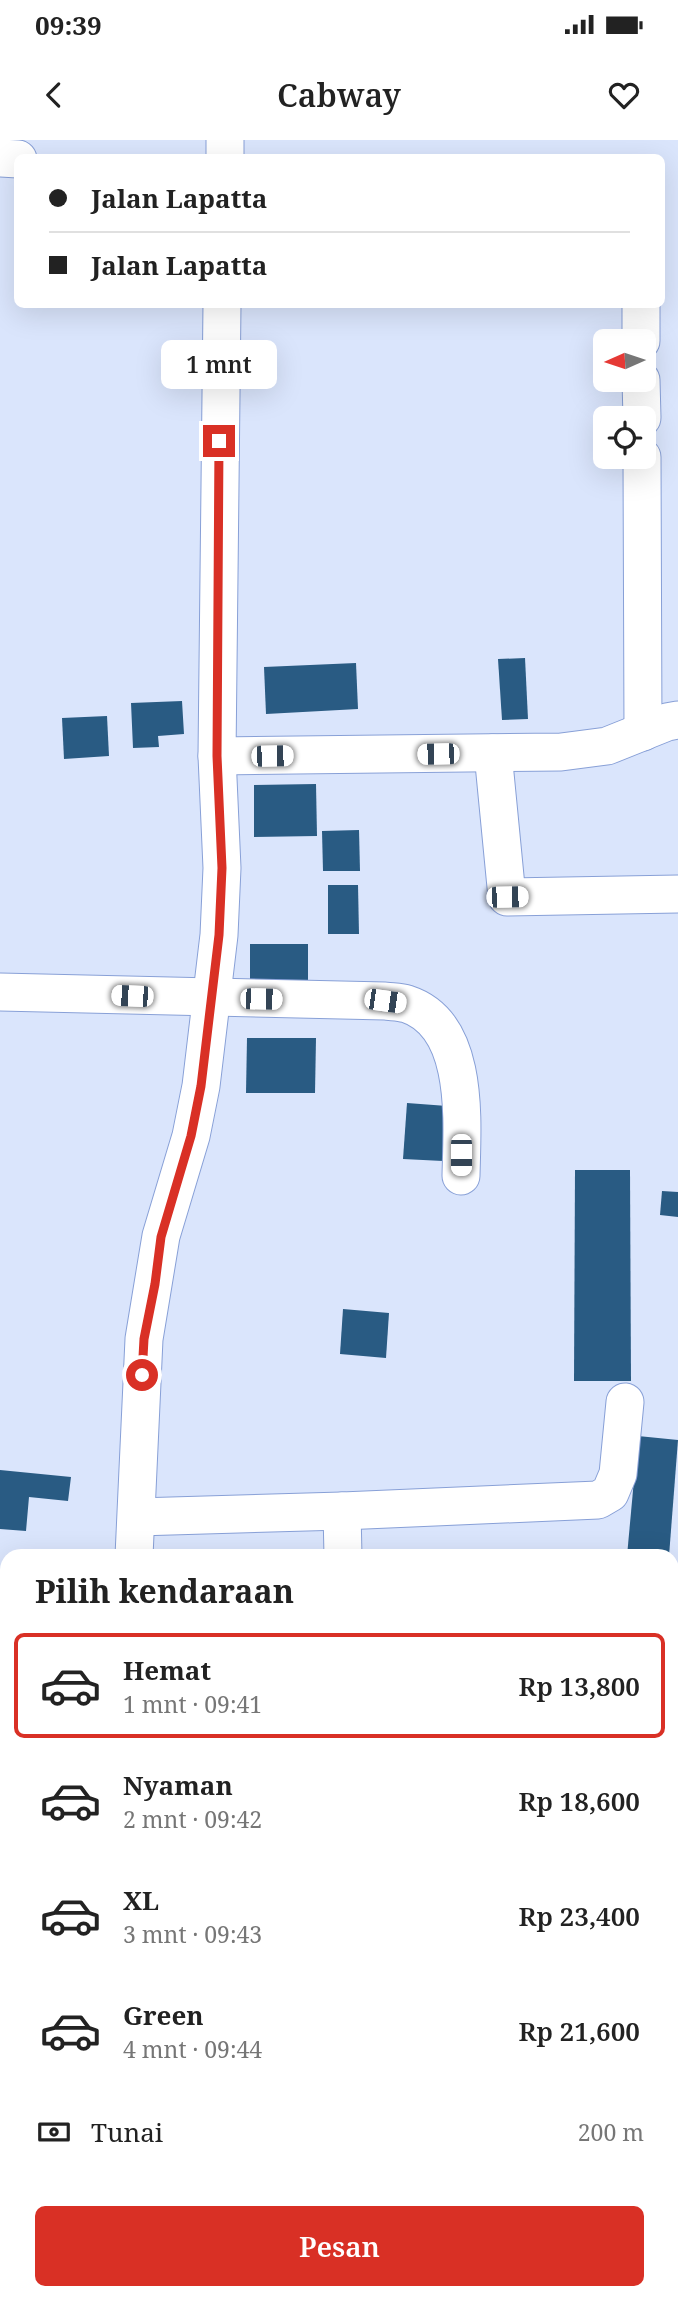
<!DOCTYPE html>
<html lang="id">
<head>
<meta charset="utf-8">
<style>
  body { margin:0; font-family:"Noto Serif",serif; background:#f6f6f6; color:#222; height:100vh; display:flex; flex-direction:column; font-size:26px; white-space:nowrap }
  * { box-sizing:border-box; margin:0 }
  p { font-size:23px; color:#767676 }
  .icon { flex:none; width:38px; height:38px; fill:none; stroke:currentColor; stroke-width:2; stroke-linecap:round; stroke-linejoin:round }
  .map { position:relative; flex:1; overflow:hidden }
  .sheet { position:absolute; left:0px; top:1409px; width:679px; height:751px; display:flex; flex-direction:column; background:#fff; border-radius:21px 21px 0 0; box-shadow:0 7px 28px #0002 }
  .sheet>* { flex:none }
  .guide { position:absolute; left:14px; top:14px; width:651px; height:154px; border-radius:10px; box-shadow:0 7px 28px #0002; display:grid; align-content:center; height:154px; padding:0 35px; background:#fff }
  .needle { width:46px; rotate:267deg }
  .fabs { position:absolute; left:593px; top:189px; display:grid; gap:14px }
  .fabs a { display:grid; place-items:center; width:63px; height:63px; border-radius:10px; background:#fff; box-shadow:0 7px 28px #0002; font-size:35px }
  .end { position:absolute; width:32px; height:32px; margin:-16px; border:9px solid #d93025; background:#fff; box-shadow:0 0 0 4px #fff }
  .from { border-radius:50% }
  .bubble { position:absolute; height:49px; border-radius:10px; background:#fff; box-shadow:0 7px 28px #0002; font-size:23px; font-weight:600; line-height:49px; text-align:center }
  .car { position:absolute; width:21px; height:42px; margin:-21px -10px; border-radius:9px; box-shadow:0 0 5px 2px #0007; background:linear-gradient(#fff 24%,#345 0 40%,#fff 0 76%,#345 0 86%,#fff 0) }
  .guide b { display:flex; align-items:center; gap:24px; height:66px; font-size:26px }
  .guide b+b { border-top:2px solid #e0e0e0 }
  .guide i { width:18px; height:18px; background:#222 }
  ul { padding:0; list-style:none }
  li { display:flex; align-items:center; gap:21px; height:105px; margin:0 14px 10px; padding:0 21px; border:4px solid transparent; border-radius:10px }
  li div { flex:1 }
  li b { display:block; font-size:26px }
  li em { font-style:normal; font-weight:600 }
  li.active { border-color:#d93025 }
  li>.icon { width:63px; height:63px; stroke-width:1.5 }
  h2 { padding:0 35px; font-size:32px; line-height:84px }
  .pay { display:flex; align-items:center; gap:18px; height:77px; padding:0 35px; font-size:26px }
  .pay p { margin-inline-start:auto }
  .primary-button { display:flex; gap:14px; margin-top:auto; padding:14px 35px }
  .primary-button a { flex:1; height:80px; border-radius:10px; background:#d93025; color:#fff; font-size:28px; font-weight:600; line-height:80px; text-align:center }
  .status { display:flex; justify-content:space-between; align-items:center; height:49px; padding:0 35px; background:#fff; direction:ltr }
  .status svg { height:19px; fill:currentColor }
  header { display:flex; justify-content:space-between; align-items:center; height:91px; padding:0 35px; background:#fff; font-size:32px; font-weight:600 }
  .map>svg:first-child { display:block }
  .building { fill:#295b83 }
  .lines { fill:none; stroke-linecap:round; stroke-linejoin:round }
  .minor-casing { stroke:#88a0d7; stroke-width:39 }
  .minor { stroke:#fff; stroke-width:37 }
  .route { stroke:#d93025; stroke-width:9 }
</style>
</head>
<body>
<div class="status"><b>09:39</b><svg viewBox="0 0 49 12"><path d="M0 12V9h3v3zM5 12V6h3v6zM10 12V3h3v9zM15 12V0h3v12zM26 1h20v11H26zM47 4h2v5h-2z"/></svg></div>
<header><svg class="icon" aria-label="back" viewBox="0 0 24 24"><path d="M15 5l-7 7 7 7"/></svg>Cabway<svg class="icon" aria-label="heart" viewBox="0 0 24 24"><path d="M12 20l-8-8c-3-5 5-10 8-4 3-6 11-1 8 4z"/></svg></header>
<div class="map">
<svg width="678" height="2159" viewBox="0 0 678 2159">
  <rect width="100%" height="100%" fill="#dae5fc"/>
  <!-- building -->
  <g class="building">
    <polygon points="525,518 528,579 502,580 498,519"/>
    <polygon points="356,523 358,569 266,574 264,527"/>
    <polygon points="182,561 184,594 158,596 159,607 133,608 131,563"/>
    <polygon points="107,576 109,616 64,619 62,578"/>
    <polygon points="316,644 317,696 254,697 254,645"/>
    <polygon points="359,690 360,731 323,731 322,691"/>
    <polygon points="328,745 358,745 359,794 328,794"/>
    <polygon points="250,804 308,804 308,841 250,840"/>
    <polygon points="247,898 316,898 315,953 246,953"/>
    <polygon points="407,963 447,966 443,1021 403,1019"/>
    <polygon points="575,1030 630,1030 631,1241 574,1241"/>
    <polygon points="662,1051 678,1052 678,1077 660,1075"/>
    <polygon points="343,1169 389,1173 386,1218 340,1214"/>
    <polygon points="638,1296 678,1300 669,1416 627,1416"/>
    <polygon points="0,1330 71,1337 68,1361 29,1357 26,1391 0,1389"/>
    <polygon points="197,1412 275,1413 275,1416 197,1416"/>
    <rect x="672" y="2067" width="6" height="54"/>
    <rect x="0" y="2071" width="7" height="38"/>
    <polygon points="0,2137 7,2137 7,2152 14,2152 14,2159 0,2159"/>
    <rect x="277" y="2152" width="82" height="7"/>
    <polygon points="522,2153 522,2159 468,2159 468,2154"/>
    <polygon points="241,2154 241,2159 186,2159 186,2155"/>
  </g>
  <g class="lines">
    <!-- minor casing -->
    <g class="minor-casing">
      <g id="minor">
        <polyline points="0,18 18,19"/>
        <polyline points="225,18 225,0"/>
        <polyline points="641,164 641,201"/>
        <polyline points="641,240 642,278"/>
        <polyline points="642,317 643,592"/>
        <polyline points="493,613 507,757 678,754"/>
        <polyline points="217,616 561,612 607,606 667,582 678,580"/>
        <path d="M0,852L385,861C392,862 400,862 407,864C471,885 462,984 461,1036"/>
        <polyline points="342,1371 343,1416"/>
        <polyline points="137,1377 342,1371 598,1360 610,1353 618,1334 625,1262"/>
        <polyline points="134,1416 144,1199 161,1096 191,996 201,946 219,795 222,728 217,616 222,164"/>
        <polyline points="0,1600 7,1600"/>
        <polyline points="0,2056 7,2057"/>
        <polyline points="672,2144 678,2144"/>
        <polyline points="639,2152 639,2159"/>
        <polyline points="84,2159 84,2152"/>
        <polyline points="454,2159 454,2152"/>
      </g>
    </g>
    <!-- minor -->
    <use href="#minor" class="minor"/>
  </g>
  <g class="lines">
    <!-- route -->
    <polyline class="route" points="142,1235 144,1199 155,1144 161,1097 191,996 201,946 219,795 222,728 217,616 219,301"/>
  </g>
</svg>
<div class="fabs">
<a><svg class="needle" viewBox="-14 -14 28 28"><path d="M0-13l5 13h-10z" fill="#e53935"/><path d="M0 13l5-13h-10z" fill="#767676"/></svg></a>
<a><svg class="icon" aria-label="locate" viewBox="0 0 24 24"><circle cx="12" cy="12" r="6"/><path d="M12 2v4M12 18v4M2 12h4M18 12h4"/></svg></a>
</div>
<i class="end from" style="left:142px;top:1235px"></i>
<i class="end" style="left:219px;top:301px"></i>
<div class="bubble" style="left:161px;top:200px;width:116px">1 mnt</div>
<i class="car" style="left:438px;top:614px;rotate:269deg"></i>
<i class="car" style="left:272px;top:616px;rotate:89deg"></i>
<i class="car" style="left:507px;top:757px;rotate:89deg"></i>
<i class="car" style="left:132px;top:856px;rotate:272deg"></i>
<i class="car" style="left:261px;top:859px;rotate:91deg"></i>
<i class="car" style="left:385px;top:861px;rotate:98deg"></i>
<i class="car" style="left:461px;top:1015px;rotate:180deg"></i>
<div class="guide">
<b><i class="from"></i>Jalan Lapatta</b>
<b><i></i>Jalan Lapatta</b>
</div>
<section class="sheet">
<h2>Pilih kendaraan</h2>
<ul>
<li class="active"><svg class="icon" aria-label="car" viewBox="0 0 24 24"><path d="M5 17H2v-5l4-1 3-4h7l3 4 3 1v5h-3M9 17h6M6 11h13"/><circle cx="7" cy="17" r="2"/><circle cx="17" cy="17" r="2"/></svg><div><b>Hemat</b><p>1 mnt · 09:41</p></div><em>Rp 13,800</em></li>
<li><svg class="icon" aria-label="car" viewBox="0 0 24 24"><path d="M5 17H2v-5l4-1 3-4h7l3 4 3 1v5h-3M9 17h6M6 11h13"/><circle cx="7" cy="17" r="2"/><circle cx="17" cy="17" r="2"/></svg><div><b>Nyaman</b><p>2 mnt · 09:42</p></div><em>Rp 18,600</em></li>
<li><svg class="icon" aria-label="car" viewBox="0 0 24 24"><path d="M5 17H2v-5l4-1 3-4h7l3 4 3 1v5h-3M9 17h6M6 11h13"/><circle cx="7" cy="17" r="2"/><circle cx="17" cy="17" r="2"/></svg><div><b>XL</b><p>3 mnt · 09:43</p></div><em>Rp 23,400</em></li>
<li><svg class="icon" aria-label="car" viewBox="0 0 24 24"><path d="M5 17H2v-5l4-1 3-4h7l3 4 3 1v5h-3M9 17h6M6 11h13"/><circle cx="7" cy="17" r="2"/><circle cx="17" cy="17" r="2"/></svg><div><b>Green</b><p>4 mnt · 09:44</p></div><em>Rp 21,600</em></li>
</ul>
<div class="pay"><svg class="icon" aria-label="cash" viewBox="0 0 24 24"><path d="M3 7h18v10H3z"/><circle cx="12" cy="12" r="2"/></svg>Tunai<p>200 m</p></div>
<div class="primary-button"><a>Pesan</a></div>
</section>
</div>
</body>
</html>
